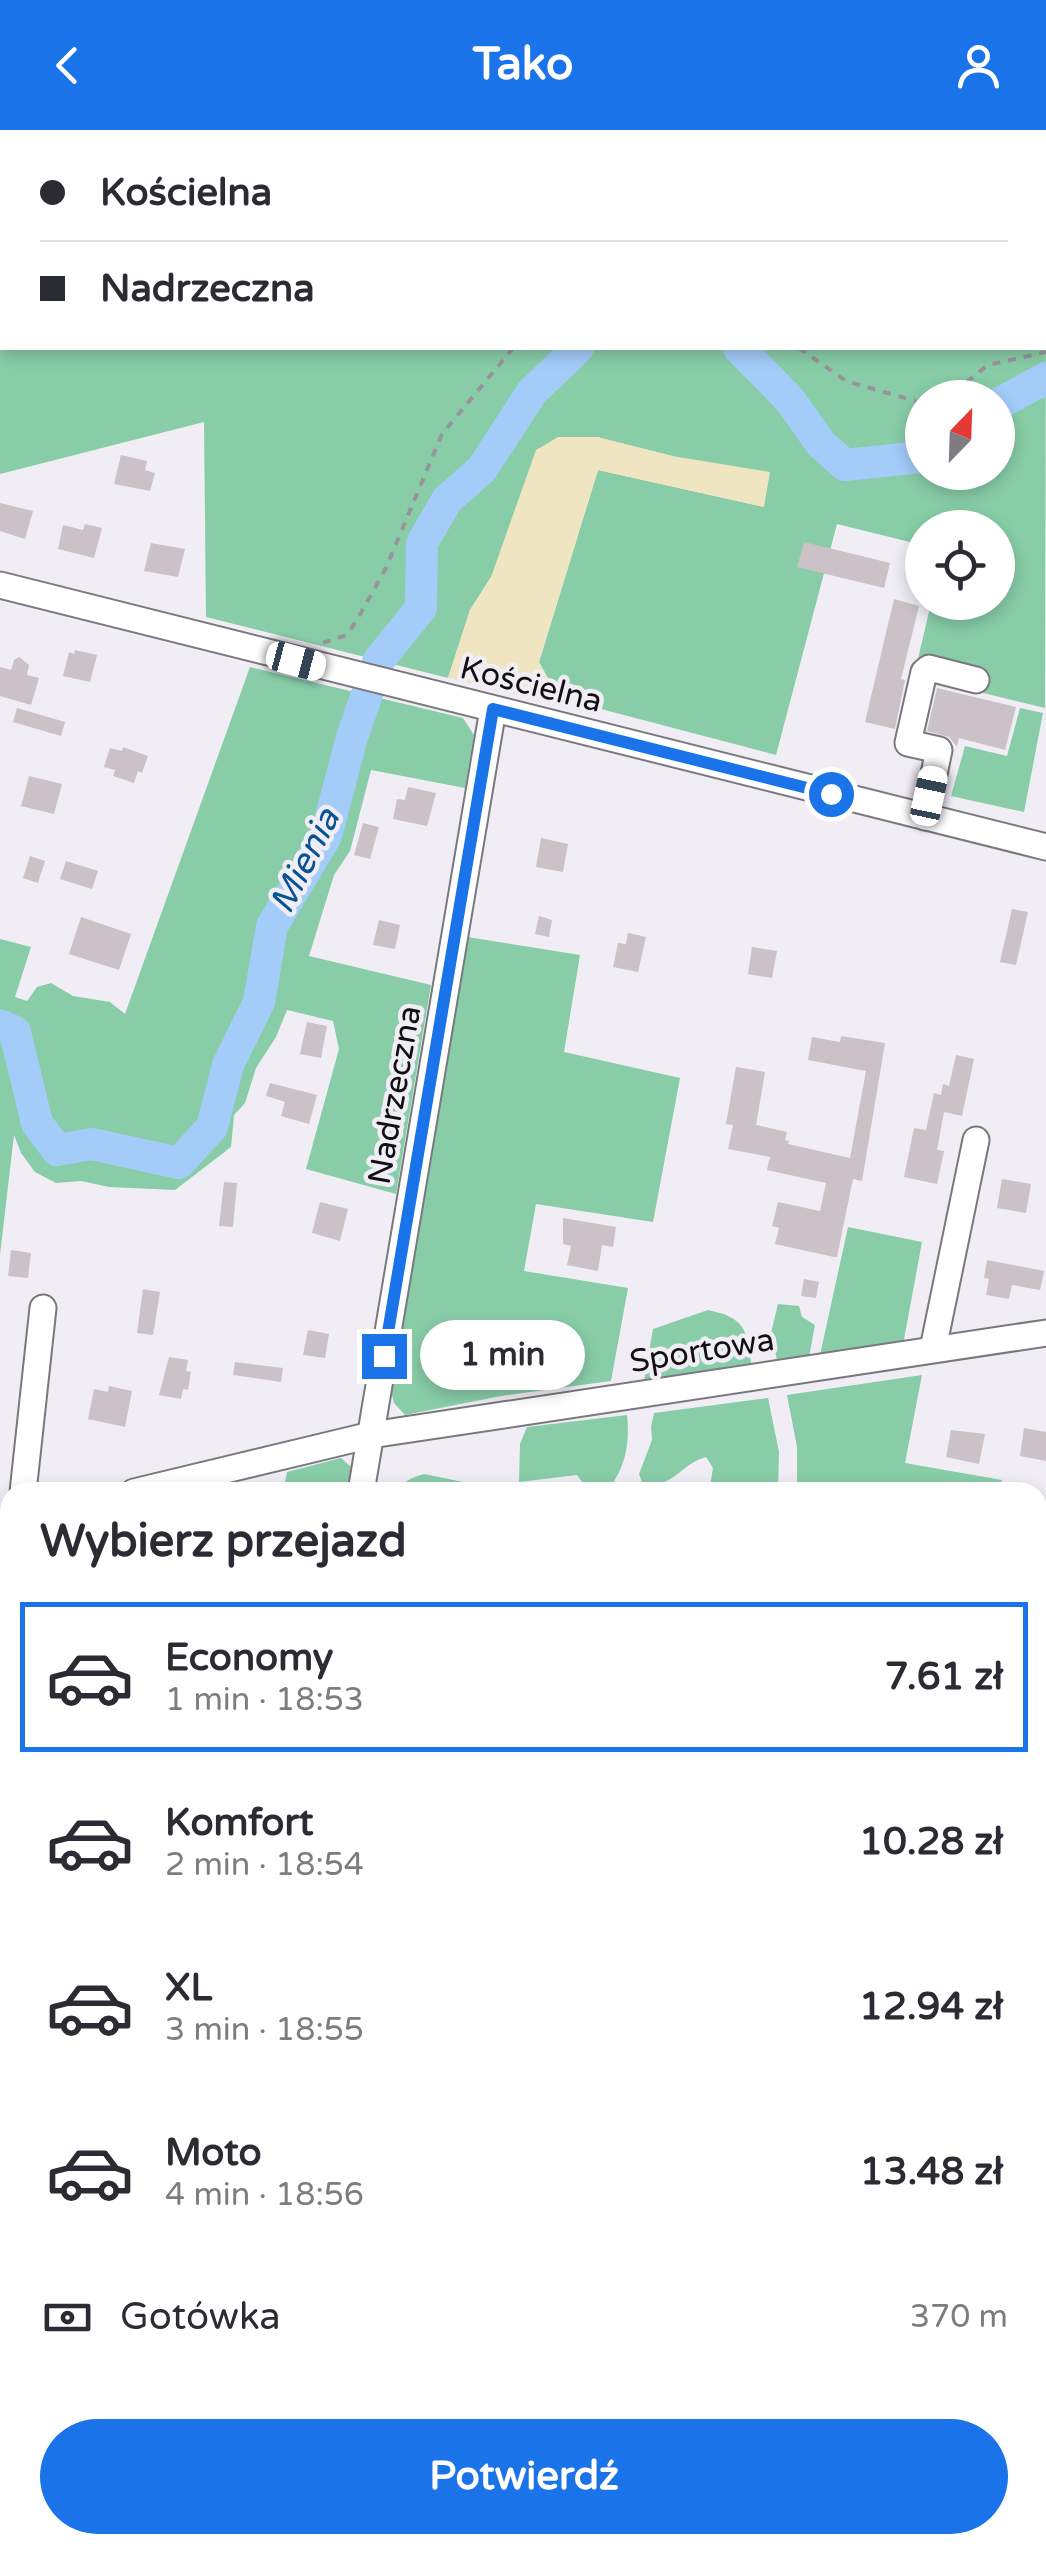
<!DOCTYPE html>
<html lang="pl">
<head>
<meta charset="utf-8">
<style>
  body { margin:0; font-family:"Varela Round",sans-serif; background:#f2f2f3; color:#2b2b33; height:100vh; display:flex; flex-direction:column; font-size:38px; white-space:nowrap }
  * { box-sizing:border-box; margin:0 }
  p { font-size:32px; color:#7c7c81 }
  .icon { flex:none; width:55px; height:55px; fill:none; stroke:currentColor; stroke-width:2; stroke-linecap:round; stroke-linejoin:round }
  .map { position:relative; flex:1; overflow:hidden }
  .details { position:absolute; left:0px; top:1352px; width:1048px; height:1072px; display:flex; flex-direction:column; background:#fff; border-radius:30px 30px 0 0; box-shadow:0 5px 15px #0003 }
  .details>* { flex:none }
  .top-card { position:absolute; left:0px; top:0px; width:1048px; height:220px; box-shadow:0 5px 15px #0003; display:grid; align-content:center; height:220px; padding:0 40px; background:#fff }
  .needle { width:65px; rotate:23deg }
  .controls { position:absolute; left:905px; top:250px; display:grid; gap:20px }
  .controls a { display:grid; place-items:center; width:110px; height:110px; border-radius:50%; background:#fff; box-shadow:0 5px 15px #0003; font-size:50px }
  .end { position:absolute; width:45px; height:45px; margin:-22px; border:12px solid #1a73e8; background:#fff; box-shadow:0 0 0 5px #fff }
  .from { border-radius:50% }
  .bubble { position:absolute; height:70px; border-radius:35px; background:#fff; box-shadow:0 5px 15px #0003; font-size:32px; font-weight:800; line-height:70px; text-align:center }
  .car { position:absolute; width:30px; height:60px; margin:-30px -15px; border-radius:12px; box-shadow:0 0 8px 2px #0007; background:linear-gradient(#fff 24%,#345 0 40%,#fff 0 76%,#345 0 86%,#fff 0) }
  .top-card b { display:flex; align-items:center; gap:35px; height:95px; font-size:38px }
  .top-card b+b { border-top:2px solid #e1e1e2 }
  .top-card i { width:25px; height:25px; background:#2b2b33 }
  ul { padding:0; list-style:none }
  li { display:flex; align-items:center; gap:30px; height:150px; margin:0 20px 15px; padding:0 20px; border:5px solid transparent; border-radius:0px }
  li div { flex:1 }
  li b { display:block; font-size:38px }
  li em { font-style:normal; font-weight:800 }
  li.on { border-color:#1a73e8 }
  li>.icon { width:90px; height:90px; stroke-width:1.5 }
  h2 { padding:0 40px; font-size:45px; line-height:120px }
  .pay { display:flex; align-items:center; gap:25px; height:110px; padding:0 40px; font-size:38px }
  .pay p { margin-inline-start:auto }
  .primary-button { display:flex; gap:20px; margin-top:auto; padding:20px 40px }
  .primary-button a { flex:1; height:115px; border-radius:60px; background:#1a73e8; color:#fff; font-size:40px; font-weight:800; line-height:115px; text-align:center }
  header { display:flex; justify-content:space-between; align-items:center; height:130px; padding:0 40px; background:#1a73e8; color:#fff; font-size:45px; font-weight:800 }
  .map>svg:first-child { display:block }
  .green { fill:#88cda8; fill-rule:evenodd }
  .sand { fill:#efe5c0 }
  .lines { fill:none; stroke-linecap:round; stroke-linejoin:round }
  .stream { stroke:#7793b3; stroke-width:5 }
  .river { stroke:#a3ccf9; stroke-width:32 }
  .building { fill:#cac2c6 }
  .minor-casing { stroke:#7a787f; stroke-width:29 }
  .path { stroke:#97959b; stroke-width:4; stroke-dasharray:8 8; stroke-linecap:butt }
  .minor { stroke:#fff; stroke-width:25 }
  .route { stroke:#1a73e8; stroke-width:12 }
  .labels { text-anchor:middle; dominant-baseline:central; stroke-width:9; stroke-linejoin:round; paint-order:stroke }
  .street-label { font-size:32px; fill:#100f11; stroke:#f0edf5 }
  .water-label { font-size:35px; font-style:italic; fill:#055294; stroke:#f0edf5 }
</style>
</head>
<body>
<header><svg class="icon" aria-label="back" viewBox="0 0 24 24"><path d="M15 5l-7 7 7 7"/></svg>Tako<svg class="icon" aria-label="person" viewBox="0 0 24 24"><circle cx="12" cy="8" r="4"/><path d="M4 21q1-7 8-7t8 7"/></svg></header>
<div class="map">
<svg width="1046" height="2423" viewBox="0 0 1046 2423">
  <rect width="100%" height="100%" fill="#f0edf5"/>
  <!-- green -->
  <g class="green">
    <path d="M0,0L550,2H2V218H1045L1046,164L1045,578L914,546L931,473L998,472V398H922V415L837,394L776,625L559,568L539,532L598,340L764,377L672,326L597,307L491,447L470,480L448,548L206,487L204,292L0,344ZM922,268H998V342H922Z"/>
    <polygon points="250,537 463,588 474,605 465,658 371,640 350,721 334,745 309,826 431,855 396,1064 306,1039 339,919 333,891 287,880 276,907 256,938 245,973 234,985 231,1017 175,1060 109,1057 81,1051 56,1053 35,1042 21,1023 14,1005 0,1125 0,809 31,817 15,867 27,871 37,857 51,853 73,866 110,872 125,884"/>
    <polygon points="1020,578 1043,583 1024,682 951,666 965,616 1007,626"/>
    <polygon points="467,807 580,825 564,922 680,948 653,1092 536,1074 524,1141 628,1158 611,1251 501,1266 405,1285 394,1273 391,1262"/>
    <polygon points="848,1097 922,1112 903,1215 820,1225"/>
    <polygon points="778,1174 799,1176 802,1187 815,1195 809,1227 777,1230 771,1203"/>
    <path d="M708,1180C743,1187 748,1199 751,1233L644,1250L653,1199Z"/>
    <polygon points="922,1245 905,1333 1002,1350 1000,1362 797,1362 797,1317 787,1265"/>
    <path d="M768,1268L779,1322L778,1362H709L713,1338L706,1327C681,1333 671,1362 642,1352L639,1344L652,1310L651,1297L654,1283Z"/>
    <path d="M627,1285C630,1311 626,1336 610,1357H586L577,1345L519,1352L520,1314L527,1297Z"/>
    <polygon points="341,1328 351,1337 347,1362 283,1362 287,1342"/>
    <path d="M424,1344L478,1355L477,1362H399C402,1351 413,1347 424,1344Z"/>
    <polygon points="1046,1541 1046,1982 1038,1984 1038,1584"/>
    <polygon points="1038,2411 1046,2413 1046,2423 963,2423 964,2415 1038,2415"/>
    <polygon points="49,2415 143,2415 142,2423 48,2423"/>
    <polygon points="504,2415 864,2415 862,2423 502,2423"/>
  </g>
  <!-- sand -->
  <polygon class="sand" points="558,307 597,307 672,326 770,342 764,377 598,340 539,532 559,568 554,575 448,548 470,480 491,447 536,320"/>
  <g class="lines">
    <!-- stream -->
    <g class="stream">
      <polyline points="0,202 2,201"/>
      <polyline points="1038,1991 1046,1989"/>
      <polyline points="0,2146 10,2137"/>
    </g>
    <!-- river -->
    <g class="river">
      <polyline points="739,218 790,270 821,314 845,335 922,327"/>
      <polyline points="998,274 1046,248"/>
      <polyline points="0,895 15,902 37,993 57,1020 92,1014 179,1033 212,997 228,935 259,872 272,796 326,706 352,607 379,530 421,478 422,413 447,370 482,339 532,262 578,218"/>
    </g>
  </g>
  <!-- building -->
  <g class="building">
    <polygon points="121,325 147,331 145,340 155,343 150,361 114,354"/>
    <polygon points="0,373 33,381 25,409 0,401"/>
    <polygon points="85,394 102,398 94,428 58,419 63,395 83,400"/>
    <polygon points="804,412 890,433 884,458 797,437"/>
    <polygon points="151,413 185,419 178,447 144,441"/>
    <polygon points="894,469 919,476 901,549 905,550 895,599 865,592"/>
    <polygon points="75,520 97,525 90,552 63,546 69,522 74,524"/>
    <polygon points="19,527 29,535 27,545 39,548 31,575 0,566 0,537 11,540 14,530"/>
    <polygon points="937,558 1016,577 1005,620 959,608 957,617 949,607 927,601"/>
    <polygon points="17,578 65,592 61,606 13,592"/>
    <polygon points="123,617 148,626 142,643 138,641 134,653 113,646 115,640 104,637 110,618 122,621"/>
    <polygon points="29,646 62,654 54,684 21,676"/>
    <polygon points="408,657 436,663 427,696 393,689 397,669 405,670"/>
    <polygon points="363,693 379,697 370,729 354,725"/>
    <polygon points="541,708 568,714 563,742 536,737"/>
    <polygon points="30,726 45,731 38,753 23,748"/>
    <polygon points="66,731 98,741 92,759 60,749"/>
    <polygon points="1012,779 1028,782 1016,835 1000,832"/>
    <polygon points="539,786 552,790 549,807 535,804"/>
    <polygon points="81,787 131,804 119,840 69,824"/>
    <polygon points="379,790 400,795 395,819 373,815"/>
    <polygon points="628,803 646,807 638,842 613,837 618,813 626,814"/>
    <polygon points="752,817 777,821 772,848 748,844"/>
    <polygon points="307,892 327,896 321,928 300,924"/>
    <polygon points="841,906 885,913 862,1051 853,1049 837,1127 834,1127 775,1114 779,1098 772,1096 778,1072 820,1081 826,1053 767,1040 770,1027 728,1019 733,995 726,994 736,937 765,942 756,995 787,1002 785,1010 789,1011 788,1014 850,1028 866,941 808,930 812,907 840,912"/>
    <polygon points="956,925 974,929 962,986 944,982 937,1020 944,1021 937,1054 904,1047 914,998 926,1000 934,963 941,965 943,954 949,956"/>
    <polygon points="270,953 317,965 309,994 281,986 285,972 266,966"/>
    <polygon points="1002,1049 1031,1054 1026,1083 997,1078"/>
    <polygon points="224,1052 237,1053 233,1097 219,1096"/>
    <polygon points="320,1072 348,1079 340,1111 312,1103"/>
    <polygon points="563,1088 616,1097 613,1117 602,1115 598,1141 567,1135 571,1116 563,1114"/>
    <polygon points="11,1120 31,1123 28,1148 8,1146"/>
    <polygon points="987,1130 1044,1141 1040,1160 1012,1155 1009,1169 986,1165 989,1149 984,1148"/>
    <polygon points="804,1149 819,1152 816,1168 801,1166"/>
    <polygon points="143,1159 160,1162 153,1205 137,1203"/>
    <polygon points="308,1200 329,1204 325,1228 303,1225"/>
    <polygon points="169,1227 188,1230 186,1241 191,1242 188,1260 183,1259 181,1269 159,1265"/>
    <polygon points="235,1232 283,1238 281,1252 233,1245"/>
    <polygon points="109,1256 132,1261 125,1297 88,1289 94,1259 108,1262"/>
    <polygon points="1024,1298 1046,1302 1046,1331 1020,1326"/>
    <polygon points="951,1300 985,1304 979,1334 946,1327"/>
  </g>
  <g class="lines">
    <!-- minor casing -->
    <g class="minor-casing">
      <g id="minor">
        <polyline points="725,0 730,2"/>
        <polyline points="1045,75 1046,75"/>
        <polyline points="0,455 1046,717"/>
        <polyline points="925,687 939,620 908,613 924,542 929,538 976,550"/>
        <polyline points="933,1219 976,1010"/>
        <polyline points="23,1362 43,1178"/>
        <polyline points="134,1362 371,1305 1046,1203"/>
        <polyline points="361,1362 493,579"/>
        <polyline points="0,1401 10,1398"/>
        <polyline points="0,1521 10,1458"/>
        <polyline points="0,1954 10,1956"/>
        <polyline points="1038,2007 1046,2005"/>
        <polyline points="0,2166 10,2154"/>
        <polyline points="154,2423 156,2415"/>
        <polyline points="871,2423 873,2415"/>
      </g>
    </g>
    <!-- path -->
    <g class="path">
      <polyline points="537,0 537,2"/>
      <polyline points="799,218 846,251 922,273"/>
      <polyline points="939,268 958,259 988,235 1046,222"/>
      <polyline points="323,513 347,505 358,488 386,438 442,304 513,218"/>
      <polyline points="612,2415 614,2423"/>
    </g>
    <!-- minor -->
    <use href="#minor" class="minor"/>
  </g>
  <g class="lines">
    <!-- route -->
    <polyline class="route" points="384,1226 493,579 831,664"/>
  </g>
  <g class="labels">
    <!-- street labels -->
    <g class="street-label">
      <text transform="translate(531 555) rotate(14)">Kościelna</text>
      <text transform="translate(395 965) rotate(-80)">Nadrzeczna</text>
      <text transform="translate(702 1221) rotate(-9)">Sportowa</text>
    </g>
    <!-- water labels -->
    <g class="water-label">
      <text transform="translate(305 731) rotate(-63)">Mienia</text>
    </g>
  </g>
</svg>
<div class="controls">
<a><svg class="needle" viewBox="-14 -14 28 28"><path d="M0-13l5 13h-10z" fill="#e53935"/><path d="M0 13l5-13h-10z" fill="#7c7c81"/></svg></a>
<a><svg class="icon" aria-label="locate" viewBox="0 0 24 24"><circle cx="12" cy="12" r="6"/><path d="M12 2v4M12 18v4M2 12h4M18 12h4"/></svg></a>
</div>
<i class="end from" style="left:831px;top:664px"></i>
<i class="end" style="left:384px;top:1226px"></i>
<div class="bubble" style="left:420px;top:1190px;width:165px">1 min</div>
<i class="car" style="left:296px;top:531px;rotate:105deg"></i>
<i class="car" style="left:929px;top:666px;rotate:12deg"></i>
<div class="top-card">
<b><i class="from"></i>Kościelna</b>
<b><i></i>Nadrzeczna</b>
</div>
<section class="details">
<h2>Wybierz przejazd</h2>
<ul>
<li class="on"><svg class="icon" aria-label="car" viewBox="0 0 24 24"><path d="M5 17H2v-5l4-1 3-4h7l3 4 3 1v5h-3M9 17h6M6 11h13"/><circle cx="7" cy="17" r="2"/><circle cx="17" cy="17" r="2"/></svg><div><b>Economy</b><p>1 min · 18:53</p></div><em>7.61 zł</em></li>
<li><svg class="icon" aria-label="car" viewBox="0 0 24 24"><path d="M5 17H2v-5l4-1 3-4h7l3 4 3 1v5h-3M9 17h6M6 11h13"/><circle cx="7" cy="17" r="2"/><circle cx="17" cy="17" r="2"/></svg><div><b>Komfort</b><p>2 min · 18:54</p></div><em>10.28 zł</em></li>
<li><svg class="icon" aria-label="car" viewBox="0 0 24 24"><path d="M5 17H2v-5l4-1 3-4h7l3 4 3 1v5h-3M9 17h6M6 11h13"/><circle cx="7" cy="17" r="2"/><circle cx="17" cy="17" r="2"/></svg><div><b>XL</b><p>3 min · 18:55</p></div><em>12.94 zł</em></li>
<li><svg class="icon" aria-label="car" viewBox="0 0 24 24"><path d="M5 17H2v-5l4-1 3-4h7l3 4 3 1v5h-3M9 17h6M6 11h13"/><circle cx="7" cy="17" r="2"/><circle cx="17" cy="17" r="2"/></svg><div><b>Moto</b><p>4 min · 18:56</p></div><em>13.48 zł</em></li>
</ul>
<div class="pay"><svg class="icon" aria-label="cash" viewBox="0 0 24 24"><path d="M3 7h18v10H3z"/><circle cx="12" cy="12" r="2"/></svg>Gotówka<p>370 m</p></div>
<div class="primary-button"><a>Potwierdź</a></div>
</section>
</div>
</body>
</html>
